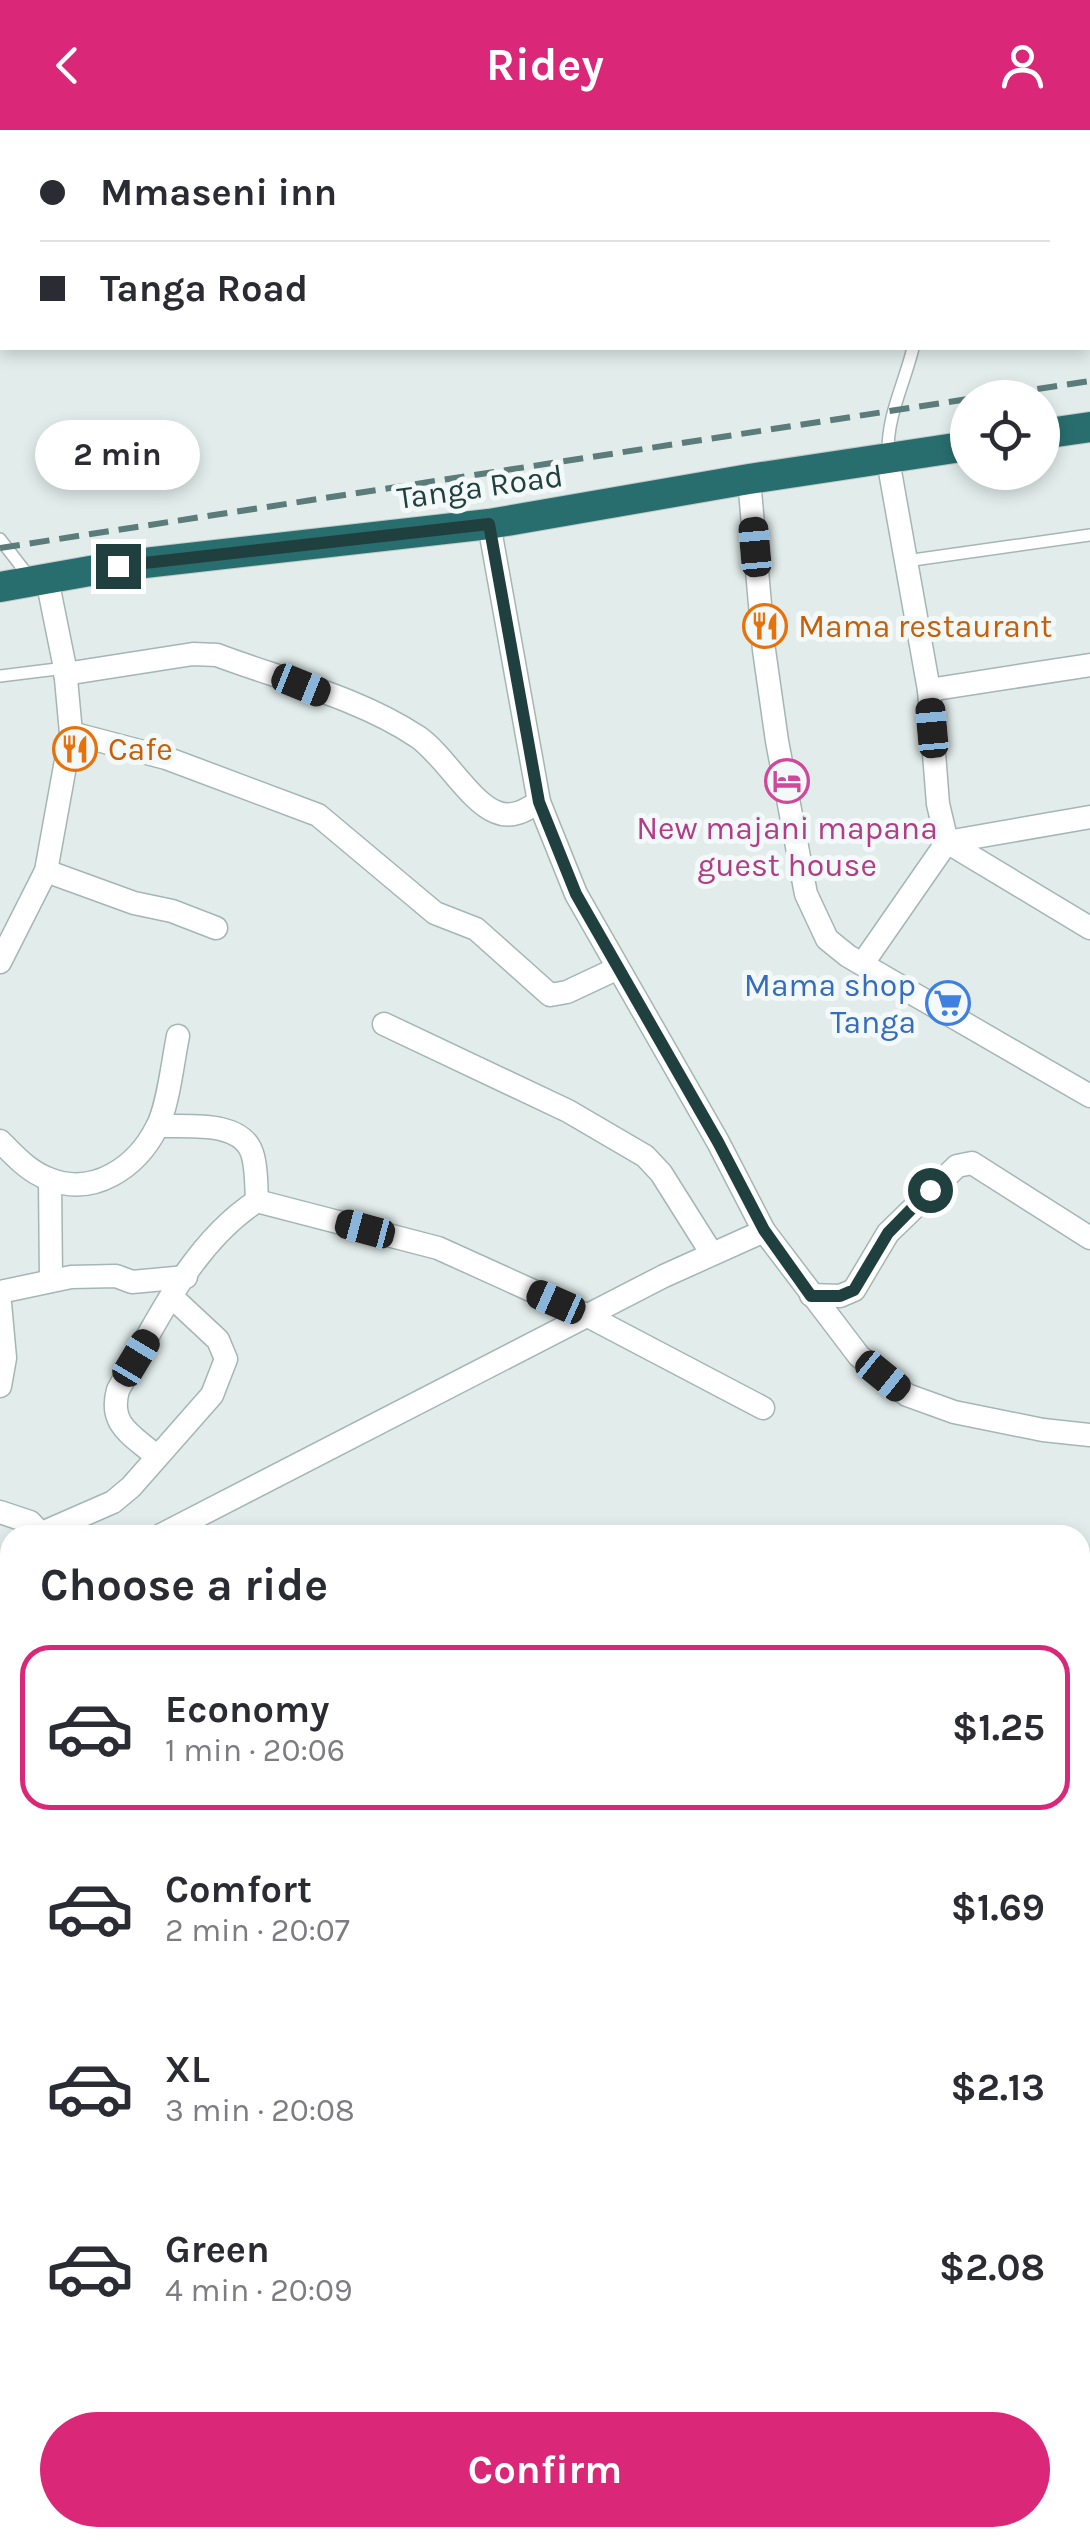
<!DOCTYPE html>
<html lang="en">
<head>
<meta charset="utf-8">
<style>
  body { margin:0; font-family:Karla,sans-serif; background:#f7f7f7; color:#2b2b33; height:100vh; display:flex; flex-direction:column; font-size:38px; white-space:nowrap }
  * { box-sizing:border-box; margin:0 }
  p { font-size:32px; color:#7c7c81 }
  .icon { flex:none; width:55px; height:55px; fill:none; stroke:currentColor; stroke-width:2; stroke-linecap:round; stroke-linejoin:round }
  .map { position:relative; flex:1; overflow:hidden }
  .sheet { position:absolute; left:0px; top:1395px; width:1090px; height:1022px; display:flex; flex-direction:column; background:#fff; border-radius:30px 30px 0 0; box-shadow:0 5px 15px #0003 }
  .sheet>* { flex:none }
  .top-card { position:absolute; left:0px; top:0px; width:1090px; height:220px; box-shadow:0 5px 15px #0003; display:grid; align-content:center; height:220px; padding:0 40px; background:#fff }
  .controls { position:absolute; left:950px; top:250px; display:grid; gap:20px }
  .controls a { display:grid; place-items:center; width:110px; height:110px; border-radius:50%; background:#fff; box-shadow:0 5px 15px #0003; font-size:50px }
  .end { position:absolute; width:45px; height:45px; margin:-22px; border:12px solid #20403f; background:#fff; box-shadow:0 0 0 5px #fff }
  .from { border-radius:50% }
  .bubble { position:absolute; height:70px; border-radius:35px; background:#fff; box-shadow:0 5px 15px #0003; font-size:32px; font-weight:700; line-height:70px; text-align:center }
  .car { position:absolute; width:30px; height:60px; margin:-30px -15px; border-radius:12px; box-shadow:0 0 8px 2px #0007; background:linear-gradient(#222 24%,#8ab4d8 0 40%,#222 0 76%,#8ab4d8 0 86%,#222 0) }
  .top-card b { display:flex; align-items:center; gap:35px; height:95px; font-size:38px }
  .top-card b+b { border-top:2px solid #e1e1e2 }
  .top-card i { width:25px; height:25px; background:#2b2b33 }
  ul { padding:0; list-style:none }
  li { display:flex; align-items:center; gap:30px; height:165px; margin:0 20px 15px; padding:0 20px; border:5px solid transparent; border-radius:30px }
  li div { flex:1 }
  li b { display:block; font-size:38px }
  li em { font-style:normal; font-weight:700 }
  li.active { border-color:#db2777 }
  li>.icon { width:90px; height:90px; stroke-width:1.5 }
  h2 { padding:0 40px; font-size:45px; line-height:120px }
  .cta { display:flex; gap:20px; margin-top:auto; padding:20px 40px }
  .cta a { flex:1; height:115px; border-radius:60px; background:#db2777; color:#fff; font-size:40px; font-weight:700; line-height:115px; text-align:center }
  header { display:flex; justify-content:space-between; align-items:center; height:130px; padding:0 40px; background:#db2777; color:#fff; font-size:45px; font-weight:700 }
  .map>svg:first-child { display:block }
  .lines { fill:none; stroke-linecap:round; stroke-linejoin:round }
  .lane-casing { stroke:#a4b6b4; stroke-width:14 }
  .street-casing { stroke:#a4b6b4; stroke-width:25 }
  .secondary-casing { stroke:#9fbab7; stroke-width:32 }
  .highway-casing { stroke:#c1cac9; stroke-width:32 }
  .lane { stroke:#fff; stroke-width:11 }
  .street { stroke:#fff; stroke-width:22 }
  .secondary { stroke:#fff; stroke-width:30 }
  .highway { stroke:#296e6f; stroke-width:30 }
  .rail { stroke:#5b7c7a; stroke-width:6; stroke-dasharray:20 10; stroke-linecap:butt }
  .route { stroke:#20403f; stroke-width:12 }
  .labels { text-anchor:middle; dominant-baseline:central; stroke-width:10; stroke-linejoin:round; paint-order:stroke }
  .street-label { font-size:32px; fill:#20403f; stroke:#f3f9f8 }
  .food-label { font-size:32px; fill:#c56008; stroke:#f3f9f8; text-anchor:start }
  .hotel-label { font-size:32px; fill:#b23c85; stroke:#f3f9f8 }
  .shop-label { font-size:32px; fill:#366cbe; stroke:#f3f9f8; text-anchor:end }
</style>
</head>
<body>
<header><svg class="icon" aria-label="back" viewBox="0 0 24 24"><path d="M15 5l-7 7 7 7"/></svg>Ridey<svg class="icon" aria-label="person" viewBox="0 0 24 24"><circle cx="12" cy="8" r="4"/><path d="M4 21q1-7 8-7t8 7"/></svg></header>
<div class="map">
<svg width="1090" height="2417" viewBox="0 0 1090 2417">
  <rect width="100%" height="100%" fill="#e2edeb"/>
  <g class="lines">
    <!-- lane casing -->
    <g class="lane-casing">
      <g id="lane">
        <polyline points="59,0 60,2"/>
        <polyline points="206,0 206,2"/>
        <polyline points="335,0 338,2"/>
        <polyline points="982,2 982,0"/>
        <path d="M888,324C887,285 904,255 913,218"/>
        <polyline points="0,409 31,449"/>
        <polyline points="906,431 1090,405"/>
        <polyline points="0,546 65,538"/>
      </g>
    </g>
    <!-- street casing -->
    <g class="street-casing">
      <g id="street">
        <polyline points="888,330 929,560 938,674 947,712 1090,798"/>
        <polyline points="749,349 764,520 777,611 806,764 827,809 848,826 1090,966"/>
        <polyline points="489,394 539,672 576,764 718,1012 764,1101 859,1226 907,1265 954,1282 1043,1300 1090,1305"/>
        <path d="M65,544L193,524L217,525C283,550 358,567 418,607C443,624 470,672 496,682C512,689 526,680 539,672"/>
        <polyline points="929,560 1090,535"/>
        <polyline points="71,603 166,628 318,685 435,783 476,799 550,865 567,862 616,839"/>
        <polyline points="46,741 134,773 172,781 216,798"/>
        <polyline points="0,832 46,741 71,603 65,538 47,449"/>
        <polyline points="863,833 947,712 1090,687"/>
        <polyline points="384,894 568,981 645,1026 661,1043 712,1124"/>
        <path d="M158,996C187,997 241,990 252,1023C257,1037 256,1056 257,1071"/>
        <path d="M0,1011C15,1026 29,1042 49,1049C94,1067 137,1037 157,997C168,977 173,930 178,906"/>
        <polyline points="50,1050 51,1150"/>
        <polyline points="0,1162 71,1147 116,1146 132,1152 186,1147"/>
        <polyline points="811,1165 840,1166 854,1160 888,1103 957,1036 972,1033 1090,1108"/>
        <polyline points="0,1173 5,1228 0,1256"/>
        <path d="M157,1327C133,1305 108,1296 118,1260C155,1194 192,1113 257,1071L438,1118L586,1185L763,1278"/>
        <polyline points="0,1382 30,1392 42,1405"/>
        <polyline points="42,1403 113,1372 131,1357 212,1265 226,1229 218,1210 173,1168"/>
        <polyline points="161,1405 664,1146 764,1101"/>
        <polyline points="0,1566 10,1543"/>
        <polyline points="1080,1688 1090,1687"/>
        <polyline points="0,1993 10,1998"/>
        <polyline points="1,2204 10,2146"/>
        <polyline points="1080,2365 1090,2334"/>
        <polyline points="416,2408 418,2417"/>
        <polyline points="881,2417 884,2408"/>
        <polyline points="1063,2417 1066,2408"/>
      </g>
    </g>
    <!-- secondary casing -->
    <g class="secondary-casing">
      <g id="secondary">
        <polyline points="1080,2237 1090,2236"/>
        <polyline points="0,2381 10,2377"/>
      </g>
    </g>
    <!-- highway casing -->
    <g class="highway-casing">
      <g id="highway">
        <polyline points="1042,304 1090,297"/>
        <polyline points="0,457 118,436 489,394 749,349 968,316"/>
      </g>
    </g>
    <!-- lane -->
    <use href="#lane" class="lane"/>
    <!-- street -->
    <use href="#street" class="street"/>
    <!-- secondary -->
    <use href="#secondary" class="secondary"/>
    <!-- highway -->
    <use href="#highway" class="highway"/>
    <!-- rail -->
    <g class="rail">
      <polyline points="978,268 1090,251"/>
      <polyline points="0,418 968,269"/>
    </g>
  </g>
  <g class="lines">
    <!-- route -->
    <polyline class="route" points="118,436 489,394 539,672 576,764 718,1012 764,1100 811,1166 840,1166 854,1160 888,1103 930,1060"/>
  </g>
  <!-- icons -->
  <defs>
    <g id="restaurant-ring" transform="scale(2.25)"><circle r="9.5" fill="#f3f9f8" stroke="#e8710a" stroke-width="1.5"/><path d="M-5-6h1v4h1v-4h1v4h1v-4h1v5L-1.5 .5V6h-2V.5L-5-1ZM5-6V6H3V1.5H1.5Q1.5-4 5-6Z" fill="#e8710a"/></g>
    <g id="hotel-ring" transform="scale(2.25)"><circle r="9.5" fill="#f3f9f8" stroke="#d1479c" stroke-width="1.5"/><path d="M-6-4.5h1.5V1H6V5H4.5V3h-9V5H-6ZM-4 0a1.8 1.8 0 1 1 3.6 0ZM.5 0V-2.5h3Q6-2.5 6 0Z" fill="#d1479c"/></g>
    <g id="supermarket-ring" transform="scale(2.25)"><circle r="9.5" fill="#f3f9f8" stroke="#3f7fe0" stroke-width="1.5"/><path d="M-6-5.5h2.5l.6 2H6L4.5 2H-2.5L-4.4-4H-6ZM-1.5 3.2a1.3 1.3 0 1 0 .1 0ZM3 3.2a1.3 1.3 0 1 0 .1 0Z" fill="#3f7fe0"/></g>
  </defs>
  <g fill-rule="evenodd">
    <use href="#restaurant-ring" x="765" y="496"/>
    <use href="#restaurant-ring" x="75" y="619"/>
    <use href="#hotel-ring" x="787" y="651"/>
    <use href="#supermarket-ring" x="948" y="873"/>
  </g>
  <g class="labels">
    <!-- street labels -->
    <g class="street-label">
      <text transform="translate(480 357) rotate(-8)">Tanga Road</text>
    </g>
    <!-- food labels -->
    <g class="food-label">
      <text x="798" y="496">Mama restaurant</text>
      <text x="108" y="619">Cafe</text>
    </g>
    <!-- hotel labels -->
    <g class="hotel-label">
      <text x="787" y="698">New majani mapana<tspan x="787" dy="37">guest house</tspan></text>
    </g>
    <!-- shop labels -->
    <g class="shop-label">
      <text x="916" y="855">Mama shop<tspan x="916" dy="37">Tanga</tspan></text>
    </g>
  </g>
</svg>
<div class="controls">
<a><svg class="icon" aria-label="locate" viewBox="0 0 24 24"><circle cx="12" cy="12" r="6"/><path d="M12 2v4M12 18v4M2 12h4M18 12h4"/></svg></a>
</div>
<i class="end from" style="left:930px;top:1060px"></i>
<i class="end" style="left:118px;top:436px"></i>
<div class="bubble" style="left:35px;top:290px;width:165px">2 min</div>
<i class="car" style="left:755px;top:417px;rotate:355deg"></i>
<i class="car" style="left:301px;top:555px;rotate:112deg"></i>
<i class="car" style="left:932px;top:598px;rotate:355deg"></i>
<i class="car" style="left:365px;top:1099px;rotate:285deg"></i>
<i class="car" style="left:556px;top:1172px;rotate:294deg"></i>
<i class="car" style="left:136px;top:1228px;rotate:31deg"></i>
<i class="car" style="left:883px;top:1246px;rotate:129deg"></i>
<div class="top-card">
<b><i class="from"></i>Mmaseni inn</b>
<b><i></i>Tanga Road</b>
</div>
<section class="sheet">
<h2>Choose a ride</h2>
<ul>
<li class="active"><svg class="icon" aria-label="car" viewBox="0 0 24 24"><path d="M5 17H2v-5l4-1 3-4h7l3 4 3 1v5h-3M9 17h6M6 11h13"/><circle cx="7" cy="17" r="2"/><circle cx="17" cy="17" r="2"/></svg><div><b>Economy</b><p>1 min · 20:06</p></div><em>$1.25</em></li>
<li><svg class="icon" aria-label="car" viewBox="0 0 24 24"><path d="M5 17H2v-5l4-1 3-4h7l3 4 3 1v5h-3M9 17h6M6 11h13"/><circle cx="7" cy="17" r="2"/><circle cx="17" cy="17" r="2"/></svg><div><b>Comfort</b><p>2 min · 20:07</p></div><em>$1.69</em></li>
<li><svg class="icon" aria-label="car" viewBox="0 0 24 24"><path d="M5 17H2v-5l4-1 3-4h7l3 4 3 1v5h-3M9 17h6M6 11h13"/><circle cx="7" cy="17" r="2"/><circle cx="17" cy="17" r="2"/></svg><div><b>XL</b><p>3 min · 20:08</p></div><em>$2.13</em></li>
<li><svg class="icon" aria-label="car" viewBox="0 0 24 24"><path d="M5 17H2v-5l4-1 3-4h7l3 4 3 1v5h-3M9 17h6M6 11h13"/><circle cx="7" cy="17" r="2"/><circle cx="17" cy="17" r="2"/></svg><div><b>Green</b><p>4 min · 20:09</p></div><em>$2.08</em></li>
</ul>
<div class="cta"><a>Confirm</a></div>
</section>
</div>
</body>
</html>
